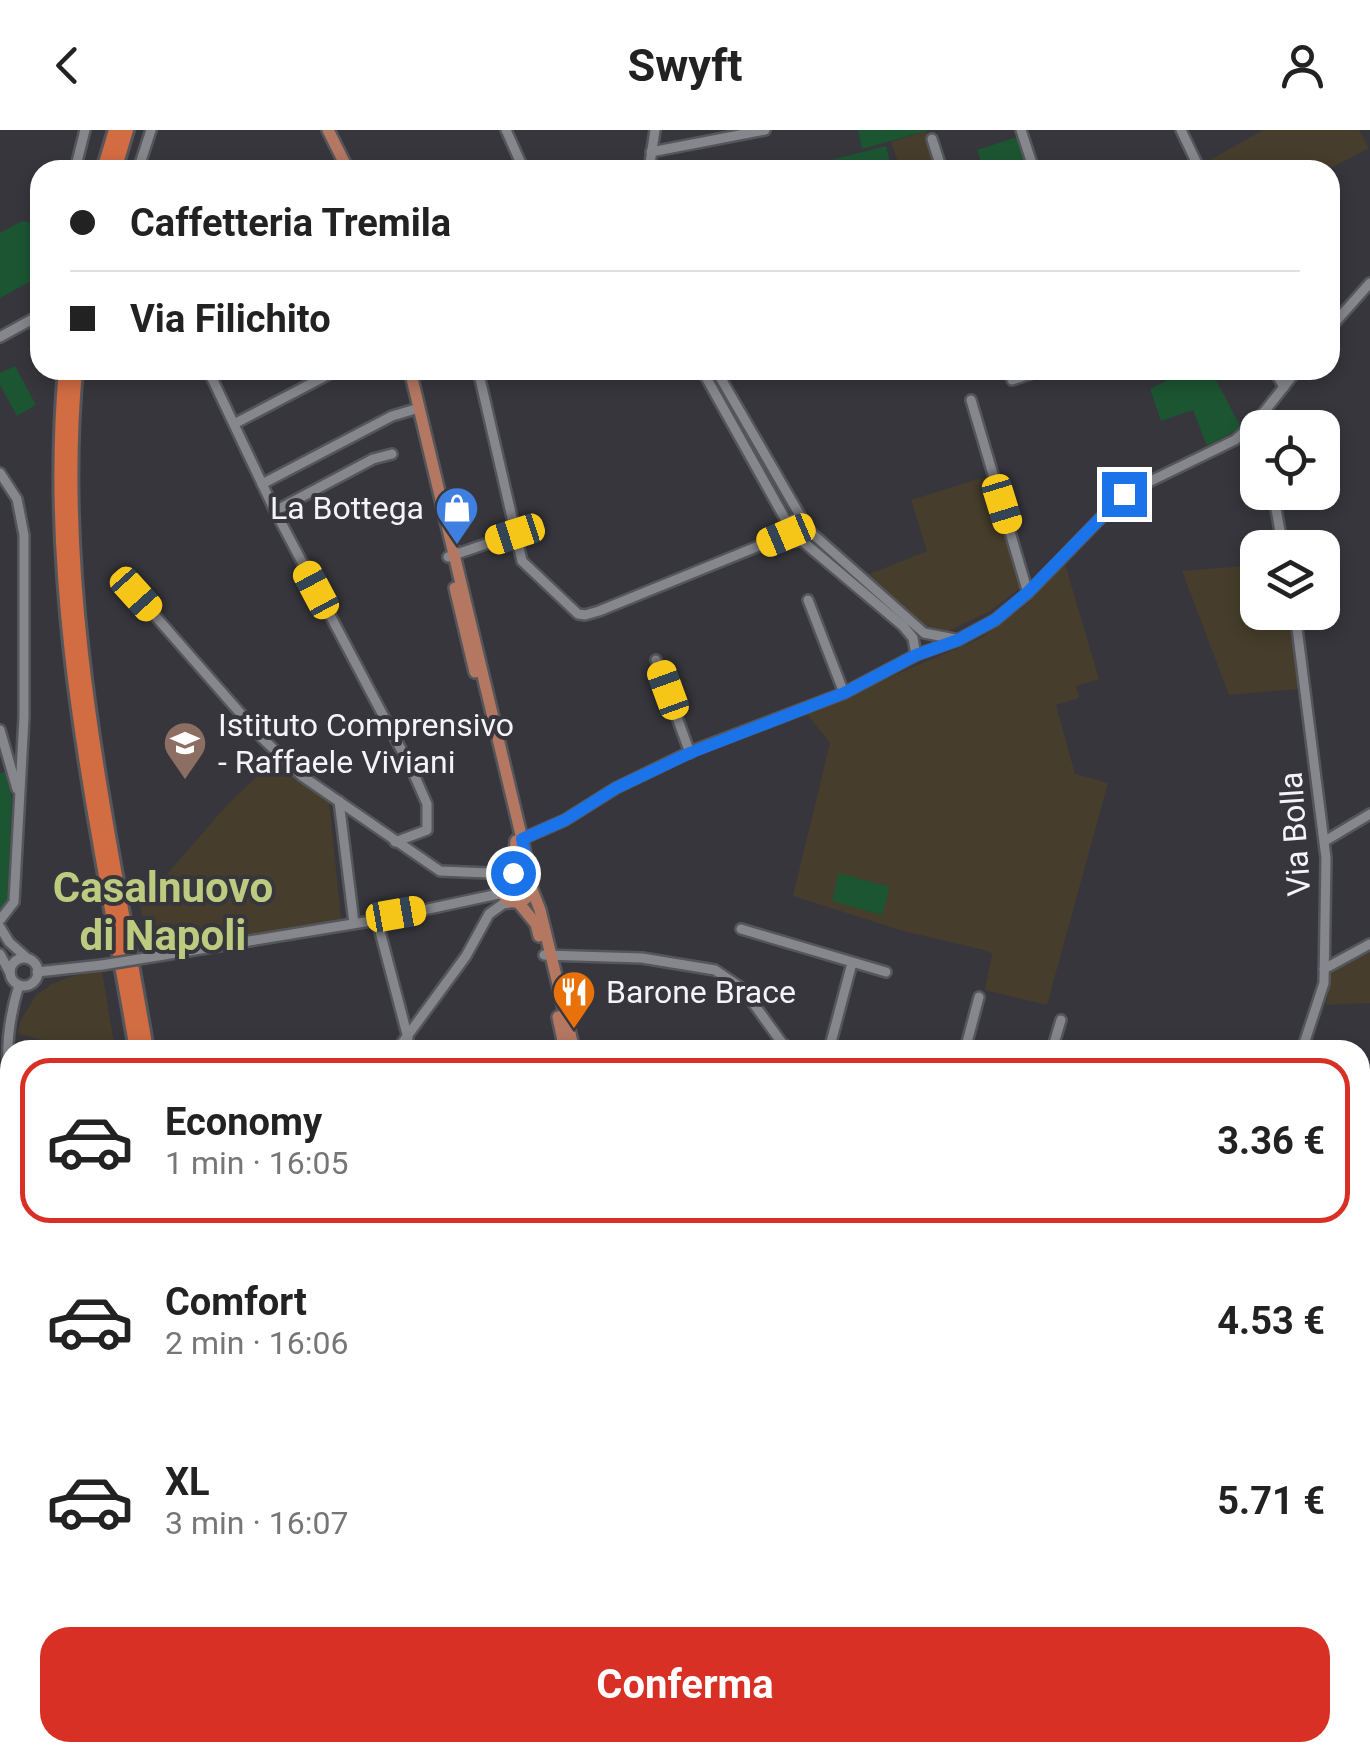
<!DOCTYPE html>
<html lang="it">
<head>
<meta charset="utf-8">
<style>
  body { margin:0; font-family:Roboto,sans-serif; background:#f6f6f6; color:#222; height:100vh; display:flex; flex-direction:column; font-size:38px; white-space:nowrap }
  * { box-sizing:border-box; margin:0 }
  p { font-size:32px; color:#767676 }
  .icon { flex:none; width:55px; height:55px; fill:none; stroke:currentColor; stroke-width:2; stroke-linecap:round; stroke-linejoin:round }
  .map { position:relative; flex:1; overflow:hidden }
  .drawer { position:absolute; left:0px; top:910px; width:1370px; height:722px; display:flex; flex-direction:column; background:#fff; border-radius:30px 30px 0 0; box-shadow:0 5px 15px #0003 }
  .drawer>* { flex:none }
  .hud { position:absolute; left:30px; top:30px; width:1310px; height:220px; border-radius:30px; box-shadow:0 5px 15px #0003; display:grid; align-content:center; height:220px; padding:0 40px; background:#fff }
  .tools { position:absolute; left:1240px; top:280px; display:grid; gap:20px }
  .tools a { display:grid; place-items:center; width:100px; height:100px; border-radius:20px; background:#fff; box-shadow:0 5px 15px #0003; font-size:50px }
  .end { position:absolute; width:45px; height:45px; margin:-22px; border:12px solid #1a73e8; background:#fff; box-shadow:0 0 0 5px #fff }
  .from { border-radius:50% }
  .car { position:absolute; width:30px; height:60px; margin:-30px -15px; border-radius:12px; box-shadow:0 0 8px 2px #0007; background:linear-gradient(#f5c518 24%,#345 0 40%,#f5c518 0 76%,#345 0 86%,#f5c518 0) }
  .hud b { display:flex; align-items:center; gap:35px; height:95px; font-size:38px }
  .hud b+b { border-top:2px solid #e0e0e0 }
  .hud i { width:25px; height:25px; background:#222 }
  ul { padding:18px 0 0; list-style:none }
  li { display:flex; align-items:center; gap:30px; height:165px; margin:0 20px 15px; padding:0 20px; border:5px solid transparent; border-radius:30px }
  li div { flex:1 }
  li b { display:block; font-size:38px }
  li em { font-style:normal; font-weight:700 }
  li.selected { border-color:#d93025 }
  li>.icon { width:90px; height:90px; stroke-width:1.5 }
  .cta { display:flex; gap:20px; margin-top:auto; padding:20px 40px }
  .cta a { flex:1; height:115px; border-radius:30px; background:#d93025; color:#fff; font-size:40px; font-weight:700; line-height:115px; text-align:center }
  header { display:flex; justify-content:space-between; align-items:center; height:130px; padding:0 40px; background:#fff; font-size:45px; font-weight:700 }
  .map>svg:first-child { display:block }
  .industrial { fill:#463d2c }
  .green { fill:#1c5532 }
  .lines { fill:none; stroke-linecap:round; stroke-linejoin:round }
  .stream { stroke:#50616c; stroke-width:2.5 }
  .minor-casing { stroke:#55565a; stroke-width:14 }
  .major-casing { stroke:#55565a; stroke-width:16 }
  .highway-casing { stroke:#55565a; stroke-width:18 }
  .minor { stroke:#86878d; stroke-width:9 }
  .major { stroke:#b47761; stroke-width:11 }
  .highway { stroke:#d26c43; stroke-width:12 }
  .rail { stroke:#cfcfd4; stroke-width:2.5; stroke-dasharray:20 10; stroke-linecap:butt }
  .minor-bridge-casing { stroke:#55565a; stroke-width:14; stroke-linecap:butt }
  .minor-bridge { stroke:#86878d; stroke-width:9 }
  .route { stroke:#1a73e8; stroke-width:12 }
  .labels { text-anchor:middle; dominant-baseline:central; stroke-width:8; stroke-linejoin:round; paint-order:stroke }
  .poi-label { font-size:32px; fill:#f4f4f8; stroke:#36363c; text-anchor:start }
  .street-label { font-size:32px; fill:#f4f4f8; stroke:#36363c }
  .district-label { font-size:42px; font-weight:bold; fill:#bdcb80; stroke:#36363c }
</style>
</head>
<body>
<header><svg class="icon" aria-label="back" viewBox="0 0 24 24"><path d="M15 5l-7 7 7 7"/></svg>Swyft<svg class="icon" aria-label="person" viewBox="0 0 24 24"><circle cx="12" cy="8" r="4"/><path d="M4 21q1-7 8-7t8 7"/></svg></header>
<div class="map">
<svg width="1370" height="1631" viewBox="0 0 1370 1631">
  <rect width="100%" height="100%" fill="#36363c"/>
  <!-- industrial -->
  <g class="industrial">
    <polygon points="1263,0 1359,0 1369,18 1327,40 1203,40 1201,35"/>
    <polygon points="926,1 939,40 901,40 891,12"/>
    <polygon points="988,346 1023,456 990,481 942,504 924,498 867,445 927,421 911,370"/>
    <polygon points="1065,434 1099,549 1076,556 1079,568 1056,575 1075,644 1108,653 1047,875 985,860 992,824 984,820 903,801 793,766 830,613 806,583 979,509 1029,473"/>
    <polygon points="1257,435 1258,482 1290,483 1298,559 1229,565 1182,441"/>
    <polygon points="278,626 301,653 329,671 341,790 149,822 140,775 227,675"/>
    <polygon points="1370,821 1370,873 1326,875 1332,840"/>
    <polygon points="102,841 115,920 56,920 55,913 18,904 20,892 36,865 52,854 72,846"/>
  </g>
  <!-- green -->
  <g class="green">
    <polygon points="858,0 930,0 862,19"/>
    <polygon points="1017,7 1028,40 984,40 977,20"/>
    <polygon points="886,16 892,40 792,40"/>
    <polygon points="22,91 32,93 40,110 40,146 0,168 0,103"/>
    <polygon points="15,236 36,275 17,286 0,255 0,243"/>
    <polygon points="1187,240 1211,240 1241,298 1207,316 1193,280 1161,291 1150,259"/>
    <polygon points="5,642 12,668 7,773 4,779 0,779 0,643"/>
    <polygon points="839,743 890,757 882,785 832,771"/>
  </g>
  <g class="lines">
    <!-- stream -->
    <polyline class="stream" points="1360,1297 1370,1297"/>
    <!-- minor casing -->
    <g class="minor-casing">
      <g id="minor">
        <polyline points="506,0 524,40"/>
        <polyline points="1021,0 1034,40"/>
        <polyline points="1181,0 1200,40"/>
        <polyline points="932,9 942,40"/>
        <polyline points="651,22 765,0"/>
        <polyline points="75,40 85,0"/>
        <polyline points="138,40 151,0"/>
        <polyline points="649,40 655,0"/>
        <polyline points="1330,198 1370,153"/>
        <polyline points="0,207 40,185"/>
        <polyline points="221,240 211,246 275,381 412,640 427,674 427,700 395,712"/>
        <polyline points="478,240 522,431 578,484 585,485 599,481 786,405"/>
        <polyline points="702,240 788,394"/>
        <polyline points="716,240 805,394"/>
        <polyline points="1009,240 1012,250 1042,240"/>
        <polyline points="1274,240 1284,257"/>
        <polyline points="971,270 1028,463"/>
        <polyline points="234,294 337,240"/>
        <polyline points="0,343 17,369 24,405 24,587 14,772 0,790"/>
        <polyline points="262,354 392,286 419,278"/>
        <polyline points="1273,362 1283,418"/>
        <polyline points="275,381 373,329 392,324"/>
        <circle cx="796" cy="400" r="11"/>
        <polyline points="806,398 924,503 955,509"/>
        <polyline points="801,410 903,496 913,508 916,525"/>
        <polyline points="448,427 515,404"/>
        <polyline points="136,464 262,608 302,646 440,741 489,743 505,748"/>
        <polyline points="808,470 844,563"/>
        <polyline points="1295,482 1326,728 1324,853 1302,920"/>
        <polyline points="656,530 690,623"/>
        <polyline points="0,600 17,659"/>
        <polyline points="339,671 354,793"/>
        <polyline points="522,709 565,690 616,658 692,621 844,563 916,525 958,510 995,490 1028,463 1124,364 1235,310 1257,291 1297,240"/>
        <polyline points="1325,711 1370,684"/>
        <polyline points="377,790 408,908"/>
        <polyline points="0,797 9,812 27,828"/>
        <polyline points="741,799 886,842"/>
        <polyline points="0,824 10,843"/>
        <polyline points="544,825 642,828 715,840 743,859 782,913 792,920"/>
        <polyline points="158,826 377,790 503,763"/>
        <circle cx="24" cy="842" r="14"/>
        <polyline points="1324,839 1370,814"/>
        <polyline points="37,842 102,835"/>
        <polyline points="397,920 466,826 489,784 503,774 515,772"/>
        <polyline points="829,920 852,833"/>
        <polyline points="965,920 979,867"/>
        <polyline points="1052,920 1061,890"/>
        <polyline points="1161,920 1162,917"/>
        <path d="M10,955C5,922 9,887 19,855"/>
        <polyline points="1360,1084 1370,1087"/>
        <polyline points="1360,1130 1370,1133"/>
        <polyline points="0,1302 10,1304"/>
        <polyline points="0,1414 10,1397"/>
        <polyline points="0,1463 10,1473"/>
        <polyline points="144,1622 150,1631"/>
        <polyline points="733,1622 734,1631"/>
        <polyline points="750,1622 753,1631"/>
        <polyline points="1083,1628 1083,1631"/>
      </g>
    </g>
    <!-- major casing -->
    <g class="major-casing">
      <g id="major">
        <polyline points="328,0 348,40"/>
        <polyline points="410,240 522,709 530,752"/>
        <polyline points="455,458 475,542"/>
        <circle cx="516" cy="757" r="15"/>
        <polyline points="513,743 516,711"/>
        <polyline points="531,757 540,780 574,920"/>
        <polyline points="518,772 536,794 539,806"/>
        <polyline points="558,887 565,920"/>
        <polyline points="611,1631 612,1622"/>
      </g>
    </g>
    <!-- highway casing -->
    <g class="highway-casing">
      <g id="highway">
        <polyline points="103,40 115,0"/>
        <polyline points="115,40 127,0"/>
        <path d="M65,240C44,470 98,695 136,920"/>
        <path d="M76,240C55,471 109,694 147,920"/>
        <polyline points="177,1631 179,1622"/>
        <polyline points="188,1631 190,1622"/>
      </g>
    </g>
    <!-- minor -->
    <use href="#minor" class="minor"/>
    <!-- major -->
    <use href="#major" class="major"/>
    <!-- highway -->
    <use href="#highway" class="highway"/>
    <!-- rail -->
    <g class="rail">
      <polyline points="1360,1598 1370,1554"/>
      <polyline points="1354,1631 1355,1622"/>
    </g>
    <!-- minor-bridge casing -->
    <g class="minor-bridge-casing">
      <polyline id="minor-bridge" points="102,835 158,826"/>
    </g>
    <!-- minor-bridge -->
    <use href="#minor-bridge" class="minor-bridge"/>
  </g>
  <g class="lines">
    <!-- route -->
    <polyline class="route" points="513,743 523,744 530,752 522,709 565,690 616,658 690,623 844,563 916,525 958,510 995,490 1028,462 1124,364"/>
  </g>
  <!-- icons -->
  <defs>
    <g id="shop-pin" transform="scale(2.25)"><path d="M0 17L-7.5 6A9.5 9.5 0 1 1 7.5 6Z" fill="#3f7fe0" stroke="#36363c"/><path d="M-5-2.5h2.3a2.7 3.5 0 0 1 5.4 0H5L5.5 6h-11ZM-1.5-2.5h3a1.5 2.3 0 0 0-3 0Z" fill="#fff"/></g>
    <g id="school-pin" transform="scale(2.25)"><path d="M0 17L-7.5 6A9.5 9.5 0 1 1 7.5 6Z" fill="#8d6e63" stroke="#36363c"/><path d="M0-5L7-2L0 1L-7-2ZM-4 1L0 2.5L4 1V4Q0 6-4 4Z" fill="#fff"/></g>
    <g id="restaurant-pin" transform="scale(2.25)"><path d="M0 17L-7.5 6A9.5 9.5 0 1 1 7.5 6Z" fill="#e8710a" stroke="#36363c"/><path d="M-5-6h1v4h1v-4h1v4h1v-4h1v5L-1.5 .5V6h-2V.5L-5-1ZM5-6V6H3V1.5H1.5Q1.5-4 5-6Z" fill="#fff"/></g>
  </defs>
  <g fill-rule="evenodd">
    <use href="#shop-pin" x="457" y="378"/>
    <use href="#school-pin" x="185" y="613"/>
    <use href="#restaurant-pin" x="574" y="862"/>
  </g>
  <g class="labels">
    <!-- poi labels -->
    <g class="poi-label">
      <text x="424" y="378" text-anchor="end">La Bottega</text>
      <text x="218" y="595">Istituto Comprensivo<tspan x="218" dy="37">- Raffaele Viviani</tspan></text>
      <text x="606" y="862">Barone Brace</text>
    </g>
    <!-- street labels -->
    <g class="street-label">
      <text transform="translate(1295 704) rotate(-94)">Via Bolla</text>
    </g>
    <!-- district labels -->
    <g class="district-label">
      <text x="163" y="757">Casalnuovo<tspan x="163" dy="48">di Napoli</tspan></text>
    </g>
  </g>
</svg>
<div class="tools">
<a><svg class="icon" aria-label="locate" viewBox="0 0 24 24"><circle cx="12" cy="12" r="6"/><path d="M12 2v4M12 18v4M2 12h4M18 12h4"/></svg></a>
<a><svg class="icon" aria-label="layers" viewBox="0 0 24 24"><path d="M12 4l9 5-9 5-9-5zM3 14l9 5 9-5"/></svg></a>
</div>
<i class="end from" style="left:513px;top:743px"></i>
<i class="end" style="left:1124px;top:364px"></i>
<i class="car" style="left:1002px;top:374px;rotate:163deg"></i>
<i class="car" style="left:515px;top:404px;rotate:252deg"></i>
<i class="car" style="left:786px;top:405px;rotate:247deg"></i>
<i class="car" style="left:316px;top:460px;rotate:332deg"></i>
<i class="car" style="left:136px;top:464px;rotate:138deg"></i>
<i class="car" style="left:668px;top:560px;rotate:340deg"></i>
<i class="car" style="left:396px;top:784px;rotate:80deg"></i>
<div class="hud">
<b><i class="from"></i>Caffetteria Tremila</b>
<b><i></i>Via Filichito</b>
</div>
<section class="drawer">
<ul>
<li class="selected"><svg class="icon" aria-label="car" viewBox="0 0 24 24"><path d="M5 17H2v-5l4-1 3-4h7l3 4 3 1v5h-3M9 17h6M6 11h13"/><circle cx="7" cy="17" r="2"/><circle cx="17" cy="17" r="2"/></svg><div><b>Economy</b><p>1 min · 16:05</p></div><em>3.36 €</em></li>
<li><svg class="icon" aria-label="car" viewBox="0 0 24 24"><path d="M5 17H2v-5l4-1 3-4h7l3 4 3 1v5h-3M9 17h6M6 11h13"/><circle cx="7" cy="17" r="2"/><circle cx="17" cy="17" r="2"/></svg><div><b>Comfort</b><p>2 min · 16:06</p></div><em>4.53 €</em></li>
<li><svg class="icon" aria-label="car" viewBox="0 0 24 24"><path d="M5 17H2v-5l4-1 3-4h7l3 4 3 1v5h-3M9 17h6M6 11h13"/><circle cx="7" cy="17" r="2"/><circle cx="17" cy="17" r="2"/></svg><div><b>XL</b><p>3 min · 16:07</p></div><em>5.71 €</em></li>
</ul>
<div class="cta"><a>Conferma</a></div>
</section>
</div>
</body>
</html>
